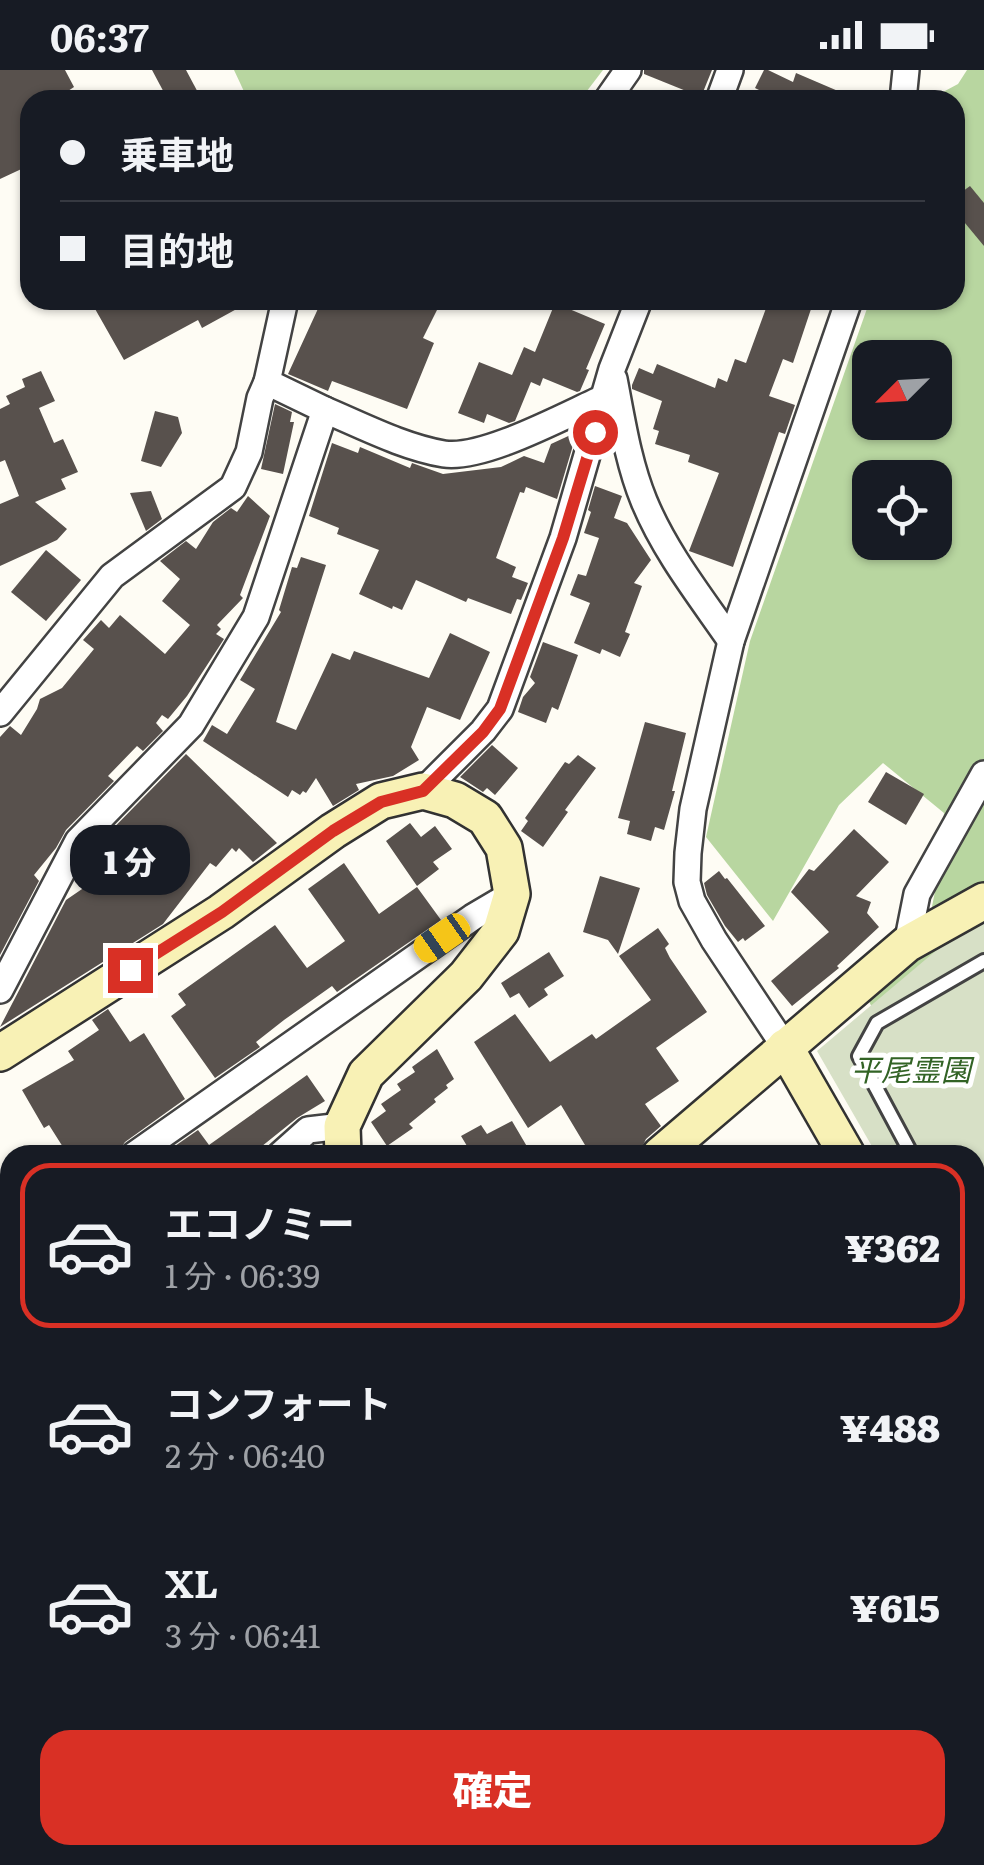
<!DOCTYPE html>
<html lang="ja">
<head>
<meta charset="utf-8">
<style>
  body { margin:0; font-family:Literata,"Noto Sans JP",serif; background:#242831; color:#f1f3f6; height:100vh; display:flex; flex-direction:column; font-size:38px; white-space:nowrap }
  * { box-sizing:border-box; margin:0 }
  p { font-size:32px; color:#9ea1a6 }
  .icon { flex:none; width:55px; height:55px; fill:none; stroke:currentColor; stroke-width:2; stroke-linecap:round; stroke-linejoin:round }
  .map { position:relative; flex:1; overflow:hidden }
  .drawer { position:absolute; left:0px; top:1075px; width:985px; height:720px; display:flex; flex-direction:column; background:#171b24; border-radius:30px 30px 0 0; box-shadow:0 2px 8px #0004 }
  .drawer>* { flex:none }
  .top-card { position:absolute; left:20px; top:20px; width:945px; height:220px; border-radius:30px; box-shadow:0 2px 8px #0004; display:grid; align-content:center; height:220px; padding:0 40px; background:#171b24 }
  .needle { width:65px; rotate:246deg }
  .controls { position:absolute; left:852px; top:270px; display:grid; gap:20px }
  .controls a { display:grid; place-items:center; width:100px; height:100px; border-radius:20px; background:#171b24; box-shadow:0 2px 8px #0004; font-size:50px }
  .end { position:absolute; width:45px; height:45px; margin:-22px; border:12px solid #d93025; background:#fff; box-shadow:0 0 0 5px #fff }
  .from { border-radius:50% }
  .bubble { position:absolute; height:70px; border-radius:30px; background:#171b24; box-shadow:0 2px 8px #0004; font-size:32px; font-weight:800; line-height:70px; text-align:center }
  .car { position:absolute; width:30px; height:60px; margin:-30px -15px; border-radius:12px; box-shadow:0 0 8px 2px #0007; background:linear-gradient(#f5c518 24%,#345 0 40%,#f5c518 0 76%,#345 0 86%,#f5c518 0) }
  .top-card b { display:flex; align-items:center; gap:35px; height:95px; font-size:38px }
  .top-card b+b { border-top:2px solid #363941 }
  .top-card i { width:25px; height:25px; background:#f1f3f6 }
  ul { padding:18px 0 0; list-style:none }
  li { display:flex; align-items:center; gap:30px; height:165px; margin:0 20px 15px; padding:0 20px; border:5px solid transparent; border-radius:30px }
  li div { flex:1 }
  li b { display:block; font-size:38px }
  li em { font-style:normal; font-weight:800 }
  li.current { border-color:#d93025 }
  li>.icon { width:90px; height:90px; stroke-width:1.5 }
  .primary-button { display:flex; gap:20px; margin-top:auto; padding:20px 40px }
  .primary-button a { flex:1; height:115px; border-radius:30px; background:#d93025; color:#fff; font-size:40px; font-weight:800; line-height:115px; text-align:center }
  .status { display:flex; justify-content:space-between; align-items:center; height:70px; padding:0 50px; background:#171b24; direction:ltr }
  .status svg { height:28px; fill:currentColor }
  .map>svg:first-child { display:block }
  .forest { fill:#b8d6a0; fill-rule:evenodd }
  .cemetery { fill:#d7e0c6 }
  .building { fill:#58514d }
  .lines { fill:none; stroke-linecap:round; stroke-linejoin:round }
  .lane-casing { stroke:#434343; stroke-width:18 }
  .street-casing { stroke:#434343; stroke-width:30 }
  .secondary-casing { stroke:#323232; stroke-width:40 }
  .lane { stroke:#fff; stroke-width:12 }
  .street { stroke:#fff; stroke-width:25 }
  .secondary { stroke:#f8f1b5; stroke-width:35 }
  .route { stroke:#d93025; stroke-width:12 }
  .labels { text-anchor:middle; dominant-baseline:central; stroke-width:10; stroke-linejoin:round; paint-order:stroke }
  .park-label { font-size:30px; font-style:italic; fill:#326325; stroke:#fff }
</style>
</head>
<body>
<div class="status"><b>06:37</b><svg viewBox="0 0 49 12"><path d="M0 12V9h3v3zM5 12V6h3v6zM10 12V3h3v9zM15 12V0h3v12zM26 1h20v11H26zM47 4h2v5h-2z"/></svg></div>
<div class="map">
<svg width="984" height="1795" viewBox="0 0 984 1795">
  <rect width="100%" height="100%" fill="#fefcf4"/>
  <!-- forest -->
  <g class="forest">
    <polygon points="234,0 603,0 580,30 248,30"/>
    <path d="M967,0H984V880L875,943L865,924L927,862L938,806L944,743L883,693L839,735L773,851L706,767L750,571L870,230H955V30H928L958,14ZM870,288H935V352H870ZM870,408H935V472H870Z"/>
  </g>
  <!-- cemetery -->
  <g class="cemetery">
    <polygon points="984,851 984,1270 975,1255 975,1085 877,1085 817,981 957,863"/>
    <polygon points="984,1498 984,1795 880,1795 884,1785 975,1785 975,1522"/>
  </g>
  <!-- building -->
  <g class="building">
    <polygon points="0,0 65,0 74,17 68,21 71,30 30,30 30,95 0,109"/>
    <polygon points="152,0 186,0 202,30 168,30"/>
    <polygon points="644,0 712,0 701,27 644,4"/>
    <polygon points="764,0 768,0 793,12 796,3 859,30 779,30 755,18"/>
    <polygon points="970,116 984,133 984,176 955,141 955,127"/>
    <polygon points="90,230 253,230 202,258 198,250 124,290"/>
    <polygon points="322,230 442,230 423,268 434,273 407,339 332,311 328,321 288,304"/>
    <polygon points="769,230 814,230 793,293 783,289 769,326 795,335 785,364 779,362 733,497 689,481 719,403 688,392 690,385 655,374 659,361 653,359 662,331 632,319 632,315 639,298 653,304 657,294 715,318 718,308 727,312 735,289 746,293"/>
    <polygon points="555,233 605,254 586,299 589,300 580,321 577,322 543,308 540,316 531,312 515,351 509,353 487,344 484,353 458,343 479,292 512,305 524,277 535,282"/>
    <polygon points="41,301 55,331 39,338 54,373 63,369 78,402 61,409 66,419 35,432 67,459 57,470 0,496 0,434 19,426 5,390 0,392 0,339 10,334 6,326 25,317 22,309"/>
    <polygon points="275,334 292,342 290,352 294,352 283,404 261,399"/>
    <polygon points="155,341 178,347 182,363 161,397 141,391"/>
    <polygon points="577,362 557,429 526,417 524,423 520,422 496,488 516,497 512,507 528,513 521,530 517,529 511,544 468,528 466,532 416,510 402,540 393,536 392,539 359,524 379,480 337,464 339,458 309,446 332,373 358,383 360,377 410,398 412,393 443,404 501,397 524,386 544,393 551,374"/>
    <polygon points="595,416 622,426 614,448 627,453 651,490 634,513 642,516 625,562 630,564 620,587 602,579 600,584 574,573 590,533 570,525 578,504 586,506 599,468 584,463 591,442 588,440"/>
    <polygon points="151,421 162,449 146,461 130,423"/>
    <polygon points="248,426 270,446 240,525 243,528 217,555 221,559 216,564 224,569 187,626 168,649 162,645 156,653 163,661 143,681 137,676 108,706 114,711 66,760 56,778 34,805 39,811 0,885 0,667 10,656 21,665 37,639 40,629 62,618 94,579 83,570 101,550 109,558 120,545 165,584 190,555 162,531 180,509 160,491 186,471 196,479 213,452 231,438 237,442"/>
    <polygon points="46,480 81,510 46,551 11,522"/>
    <polygon points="301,487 326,495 276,652 296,660 332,583 350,590 354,581 429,608 450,563 490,582 460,650 427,637 411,677 419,690 393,706 356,714 359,720 333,736 316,708 306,723 303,721 300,725 292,720 288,727 203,671 212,655 227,664 255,619 240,610 281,542 279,540 292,497 297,498"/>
    <polygon points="543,572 578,585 558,640 552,637 546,653 518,642 523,627 535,613 530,607"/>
    <polygon points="645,652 686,663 672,721 675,721 664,760 655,757 651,771 627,764 630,751 618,748"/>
    <polygon points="492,675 518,698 495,725 487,718 483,722 460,707"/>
    <polygon points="186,684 277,773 253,792 239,778 236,782 232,778 216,797 210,793 163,854 0,957 66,830 104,804 86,791 91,781"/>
    <polygon points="578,685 596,698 565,740 568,742 543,777 521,761 528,751 525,748 565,692 569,694"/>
    <polygon points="886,702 924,724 906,755 868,732"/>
    <polygon points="410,753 421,767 435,756 452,779 433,792 439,799 417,816 386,771"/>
    <polygon points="854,759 889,792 856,826 871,832 867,843 879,857 837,896 839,898 792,936 771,911 829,862 791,822 809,799 814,801"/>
    <polygon points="344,793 379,844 417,817 441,850 337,922 332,916 284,950 256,972 260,977 215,1008 171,946 186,935 178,924 275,855 307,898 345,871 308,819"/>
    <polygon points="719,801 725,809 727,808 765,856 745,871 743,868 738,872 725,856 707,825 704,813"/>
    <polygon points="600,806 640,818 618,884 608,870 583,862"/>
    <polygon points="658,858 669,874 665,878 670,888 707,942 656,978 679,1011 645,1034 661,1056 646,1069 640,1081 634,1085 591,1085 561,1035 528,1058 474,972 515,944 550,992 592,964 596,969 651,930 619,886"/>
    <polygon points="549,882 564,906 544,919 548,925 529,938 519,923 510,928 501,913"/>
    <polygon points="108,939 130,972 144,963 185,1029 125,1072 116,1085 68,1085 49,1055 44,1058 22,1020 74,990 68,981 99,960 92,950"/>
    <polygon points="437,979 454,1009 446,1015 448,1018 434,1029 436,1032 409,1054 413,1058 387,1076 371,1052 386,1041 381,1034 401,1020 397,1014 415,1002 412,997"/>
    <polygon points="307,1005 325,1031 297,1048 251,1085 162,1085 198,1060 209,1075"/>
    <polygon points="512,1051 532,1085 450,1085 467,1076 461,1066 481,1055 487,1064"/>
  </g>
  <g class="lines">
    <!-- lane casing -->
    <g class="lane-casing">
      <g id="lane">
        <polyline points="912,1085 859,986 877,953 984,891"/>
        <polyline points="975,1140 984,1135"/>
        <polyline points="975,1202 984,1218"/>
      </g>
    </g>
    <!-- street casing -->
    <g class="street-casing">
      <g id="street">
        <polyline points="607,30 628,0"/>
        <polyline points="719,30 730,0"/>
        <polyline points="903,30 906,0"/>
        <path d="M614,309C622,350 628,392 644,431C665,482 700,526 731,571"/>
        <path d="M325,340C363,356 403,377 444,384C484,390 567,344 606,327"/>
        <polyline points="0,643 112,506 233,417 249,382 260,328 267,312"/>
        <polyline points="423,721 483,661 500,639 563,468 612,299 639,230"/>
        <polyline points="907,874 917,824 984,704"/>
        <polyline points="0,920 78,771 191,655 256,547 325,340 267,312 285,230"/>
        <polyline points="785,977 714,870 692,831 687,812 688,783 693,739 731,571 849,230"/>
        <polyline points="134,1085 473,847 512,824"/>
        <polyline points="280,1085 308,1060 342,1056"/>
        <polyline points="0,1315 10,1293"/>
        <polyline points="0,1527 10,1535"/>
        <polyline points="0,1648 10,1638"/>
        <polyline points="310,1785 315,1795"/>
        <polyline points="429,1785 433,1795"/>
        <polyline points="111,1795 135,1785"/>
      </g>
    </g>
    <!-- secondary casing -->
    <g class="secondary-casing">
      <g id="secondary">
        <polyline points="785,977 847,1085"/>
        <polyline points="0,983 221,842 333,761 381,731 423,721 455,730 485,748 504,778 512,824 501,861 466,906 366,1004 342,1056 343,1085"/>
        <polyline points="660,1085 907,874 984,831"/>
        <polyline points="975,1305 984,1319"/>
        <polyline points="975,1398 984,1357"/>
        <polyline points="691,1795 712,1785"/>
      </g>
    </g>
    <!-- lane -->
    <use href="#lane" class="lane"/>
    <!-- street -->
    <use href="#street" class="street"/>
    <!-- secondary -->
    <use href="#secondary" class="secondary"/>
  </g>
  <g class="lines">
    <!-- route -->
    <polyline class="route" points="130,900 222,842 333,761 381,732 423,721 483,662 500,639 563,468 595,362"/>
  </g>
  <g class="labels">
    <!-- park labels -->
    <g class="park-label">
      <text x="911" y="998">平尾霊園</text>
    </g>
  </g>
</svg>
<div class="controls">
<a><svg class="needle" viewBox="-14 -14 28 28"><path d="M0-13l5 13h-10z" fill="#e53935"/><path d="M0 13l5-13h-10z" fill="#9ea1a6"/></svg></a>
<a><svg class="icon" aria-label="locate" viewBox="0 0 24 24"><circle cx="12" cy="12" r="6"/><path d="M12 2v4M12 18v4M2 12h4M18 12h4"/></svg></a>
</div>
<i class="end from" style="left:595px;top:362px"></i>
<i class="end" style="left:130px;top:900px"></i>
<div class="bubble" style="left:70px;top:755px;width:120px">1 分</div>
<i class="car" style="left:442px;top:868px;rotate:235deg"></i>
<div class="top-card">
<b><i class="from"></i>乗車地</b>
<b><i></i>目的地</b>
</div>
<section class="drawer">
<ul>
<li class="current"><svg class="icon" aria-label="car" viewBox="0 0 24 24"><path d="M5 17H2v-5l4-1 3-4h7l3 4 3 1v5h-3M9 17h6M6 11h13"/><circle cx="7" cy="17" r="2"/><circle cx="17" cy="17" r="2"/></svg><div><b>エコノミー</b><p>1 分 · 06:39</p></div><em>¥362</em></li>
<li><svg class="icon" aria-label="car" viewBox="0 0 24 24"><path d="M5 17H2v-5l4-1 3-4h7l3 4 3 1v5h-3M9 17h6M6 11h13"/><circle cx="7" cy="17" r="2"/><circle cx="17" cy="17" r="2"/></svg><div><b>コンフォート</b><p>2 分 · 06:40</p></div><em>¥488</em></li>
<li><svg class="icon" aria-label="car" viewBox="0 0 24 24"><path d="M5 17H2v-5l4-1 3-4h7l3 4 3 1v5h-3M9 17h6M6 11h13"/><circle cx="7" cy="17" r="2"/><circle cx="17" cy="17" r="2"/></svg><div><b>XL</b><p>3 分 · 06:41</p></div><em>¥615</em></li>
</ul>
<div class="primary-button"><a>確定</a></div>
</section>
</div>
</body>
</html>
